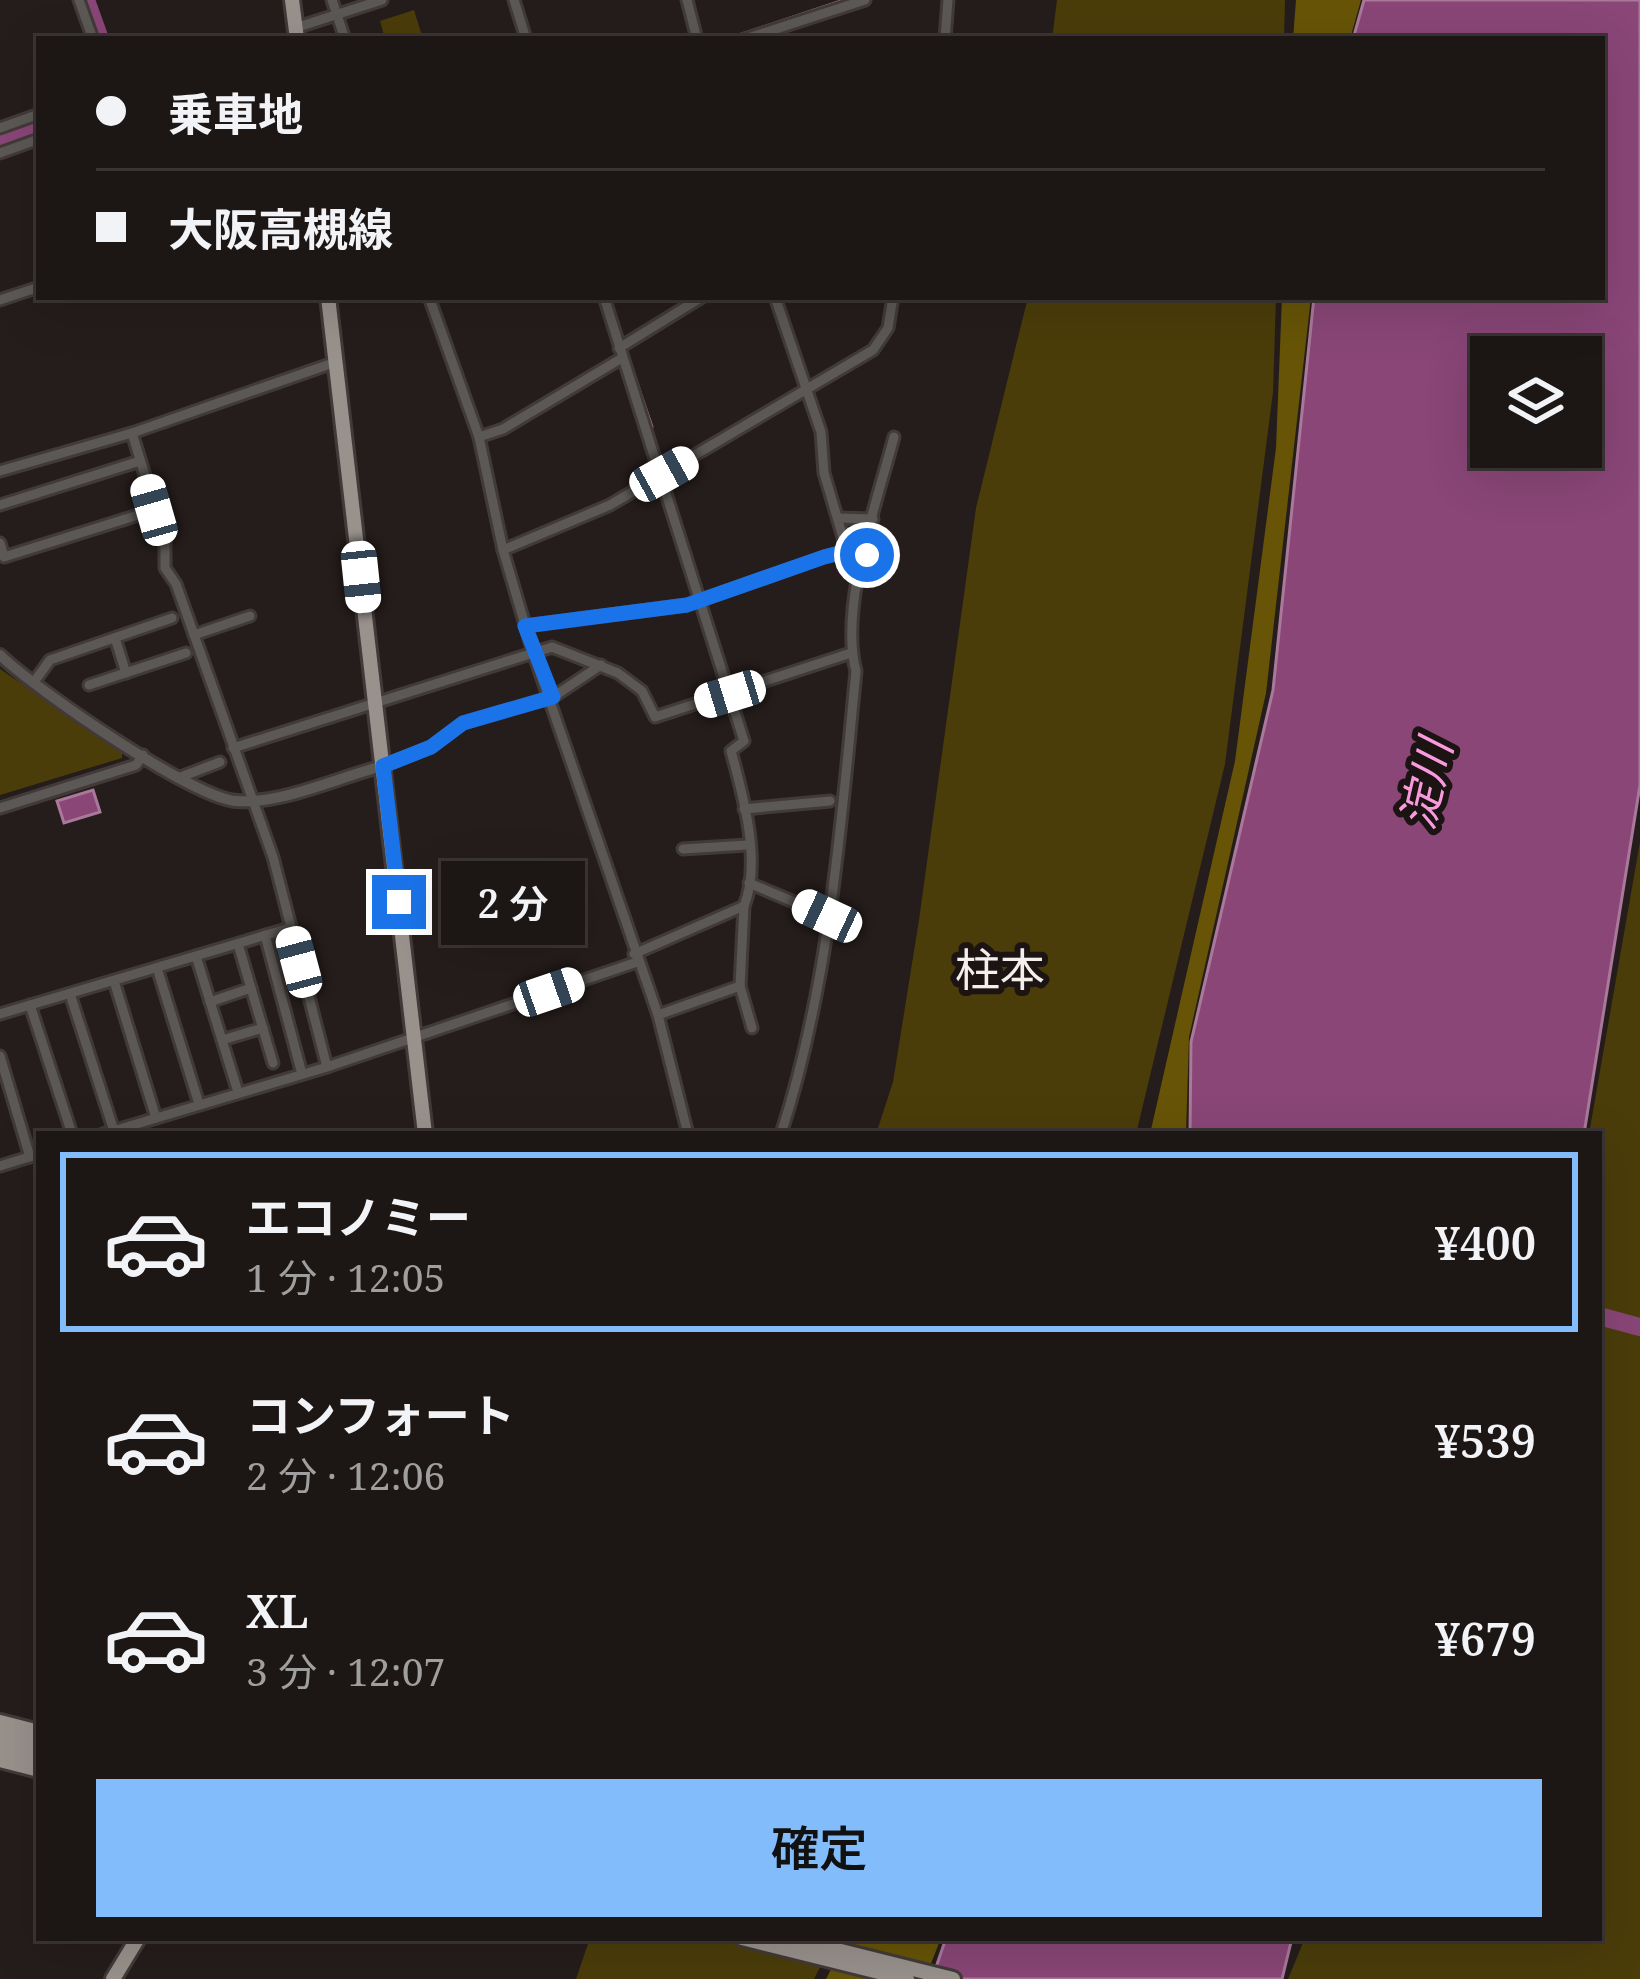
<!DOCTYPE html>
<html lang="ja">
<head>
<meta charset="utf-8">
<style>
  body { margin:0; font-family:"Noto Serif","Noto Sans JP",serif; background:#251f1d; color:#f1f3f6; height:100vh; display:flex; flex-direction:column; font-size:45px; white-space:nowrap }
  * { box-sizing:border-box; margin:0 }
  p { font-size:39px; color:#a09fa0 }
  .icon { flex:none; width:66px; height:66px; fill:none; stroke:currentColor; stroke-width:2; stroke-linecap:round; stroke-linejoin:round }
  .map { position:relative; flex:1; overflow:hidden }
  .panel { position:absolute; left:36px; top:1131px; width:1566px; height:810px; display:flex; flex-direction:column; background:#1c1614; border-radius:0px; box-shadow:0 12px 48px #0002,0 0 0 3px #3a3534 }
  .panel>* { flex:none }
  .guide { position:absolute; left:36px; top:36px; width:1569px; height:264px; border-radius:0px; box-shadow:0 12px 48px #0002,0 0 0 3px #3a3534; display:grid; align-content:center; height:264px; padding:0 60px; background:#1c1614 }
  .fabs { position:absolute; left:1470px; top:336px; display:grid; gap:24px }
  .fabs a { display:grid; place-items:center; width:132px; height:132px; border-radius:0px; background:#1c1614; box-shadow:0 12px 48px #0002,0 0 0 3px #3a3534; font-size:60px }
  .end { position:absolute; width:54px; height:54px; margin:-27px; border:15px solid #1a73e8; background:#fff; box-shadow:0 0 0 6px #fff }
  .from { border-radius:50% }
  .bubble { position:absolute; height:84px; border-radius:0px; background:#1c1614; box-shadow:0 12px 48px #0002,0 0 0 3px #3a3534; font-size:39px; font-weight:600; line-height:84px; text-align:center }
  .car { position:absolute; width:36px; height:72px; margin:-36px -18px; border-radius:15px; box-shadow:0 0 9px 3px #0007; background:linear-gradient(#fff 24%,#345 0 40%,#fff 0 76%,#345 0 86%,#fff 0) }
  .guide b { display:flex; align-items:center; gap:42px; height:114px; font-size:45px }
  .guide b+b { border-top:3px solid #3a3534 }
  .guide i { width:30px; height:30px; background:#f1f3f6 }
  ul { padding:21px 0 0; list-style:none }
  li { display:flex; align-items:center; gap:36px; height:180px; margin:0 24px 18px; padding:0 36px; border:6px solid transparent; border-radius:0px }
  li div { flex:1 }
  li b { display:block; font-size:45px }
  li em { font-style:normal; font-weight:600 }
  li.current { border-color:#83bcfb }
  li>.icon { width:108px; height:108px; stroke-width:1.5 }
  .button { display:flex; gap:24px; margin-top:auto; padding:24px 60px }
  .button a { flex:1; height:138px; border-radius:0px; background:#83bcfb; color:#111; font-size:48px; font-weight:600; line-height:138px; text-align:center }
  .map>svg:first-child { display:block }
  .green { fill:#4b3d0a }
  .forest { fill:#675407 }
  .water { fill:#894677; stroke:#a9789a; stroke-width:3; fill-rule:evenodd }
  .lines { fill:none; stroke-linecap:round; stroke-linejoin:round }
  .stream { stroke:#a9789a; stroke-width:3 }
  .river { stroke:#894677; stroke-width:18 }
  .minor-casing { stroke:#423a38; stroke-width:15 }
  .tertiary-casing { stroke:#423a38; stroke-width:16 }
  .primary-casing { stroke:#423a38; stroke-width:20 }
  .minor { stroke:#5b5855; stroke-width:9 }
  .tertiary { stroke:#5b5855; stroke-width:10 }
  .primary { stroke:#98918c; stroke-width:14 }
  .route { stroke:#1a73e8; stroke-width:15 }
  .labels { text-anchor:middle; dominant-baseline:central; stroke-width:12; stroke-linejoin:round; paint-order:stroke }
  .water-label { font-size:45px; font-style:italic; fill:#f99adf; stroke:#1c1412 }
  .neighbourhood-label { font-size:45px; fill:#f4eeec; stroke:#1c1412 }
</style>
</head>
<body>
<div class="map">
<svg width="1640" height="1979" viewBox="0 0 1640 1979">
  <rect width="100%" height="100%" fill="#251d1b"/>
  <!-- green -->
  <g class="green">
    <polygon points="1057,0 1285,0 1284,39 1052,39"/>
    <polygon points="414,10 423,39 385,39 380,21"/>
    <polygon points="1028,297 1276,297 1273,392 1225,764 1136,1134 876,1134 893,1082 919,920 976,508"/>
    <polygon points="0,669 122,752 122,758 0,795"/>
    <polygon points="1640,842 1640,1979 1288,1979 1305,1938 1599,1938 1599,1134 1589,1134"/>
    <polygon points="590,1938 835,1938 814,1979 576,1979"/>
  </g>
  <!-- forest -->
  <g class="forest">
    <polygon points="1296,0 1361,0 1350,39 1293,39"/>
    <polygon points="1282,297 1311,297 1266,693 1189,1037 1186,1134 1150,1134 1235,761 1276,448"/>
    <polygon points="847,1938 941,1938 925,1979 826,1979"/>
  </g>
  <!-- water -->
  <g class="water">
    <path d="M1364,0H1640V785L1584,1134H1190L1191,1042L1273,690L1314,297H1602V39H1353ZM1581,357V447H1491V357Z"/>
    <polygon points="93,790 100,812 64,823 57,801"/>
    <polygon points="946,1938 1292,1938 1282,1979 932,1979"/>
  </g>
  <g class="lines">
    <!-- stream -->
    <g class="stream">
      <polyline points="727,39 844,0"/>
      <polyline points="637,342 713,297"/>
      <polyline points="626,351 652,427"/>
    </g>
    <!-- river -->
    <g class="river">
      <polyline points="86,0 100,39"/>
      <polyline points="0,139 39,126"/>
      <polyline points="1599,1316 1640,1327"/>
    </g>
    <!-- minor casing -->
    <g class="minor-casing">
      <g id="minor">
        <polyline points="79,0 93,39"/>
        <polyline points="332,0 345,39"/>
        <polyline points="514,0 526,39"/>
        <polyline points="687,0 697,39"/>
        <polyline points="295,28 382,0"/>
        <polyline points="745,39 865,0"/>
        <polyline points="945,39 948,0"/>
        <polyline points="0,128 39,114"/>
        <polyline points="0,153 39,139"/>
        <polyline points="429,297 479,437 503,550"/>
        <path d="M604,297L744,741L731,751C743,795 762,863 744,906L634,954"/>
        <polyline points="775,297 821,432 824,473 847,551"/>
        <polyline points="0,300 39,287"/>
        <polyline points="619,348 702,297"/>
        <polyline points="132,433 165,541 165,568 176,584 273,857 327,1067"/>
        <polyline points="479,437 503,429 622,358"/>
        <polyline points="0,471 132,433 336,362"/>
        <polyline points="0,505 140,461"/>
        <polyline points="838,518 873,519"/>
        <polyline points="0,543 4,557 154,510"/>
        <polyline points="525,626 687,605 824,557 847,551 867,555"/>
        <polyline points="194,635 250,616"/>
        <polyline points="115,638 126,673"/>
        <polyline points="34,682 50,660 172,618"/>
        <polyline points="89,685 186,653"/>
        <polyline points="233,748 552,647 618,673 642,691 655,717 851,653"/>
        <polyline points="383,766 431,747 463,723 553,697 601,665"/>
        <polyline points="178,778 220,762"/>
        <polyline points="0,808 136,765 143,755"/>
        <polyline points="744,809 830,801"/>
        <polyline points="683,849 747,845"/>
        <polyline points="749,883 827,916"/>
        <polyline points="744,906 740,986 752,1028"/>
        <polyline points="265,935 302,1074"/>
        <polyline points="238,944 273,1063"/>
        <polyline points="196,956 238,1092"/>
        <polyline points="157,968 199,1104"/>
        <polyline points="114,981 156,1118"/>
        <polyline points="70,994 114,1131"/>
        <polyline points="210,1002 251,988"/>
        <polyline points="30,1005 72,1134"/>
        <polyline points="0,1014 290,928"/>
        <polyline points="658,1015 740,986"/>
        <polyline points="222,1040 263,1028"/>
        <polyline points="0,1056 30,1157"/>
        <polyline points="103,1134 327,1067 637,962"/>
        <polyline points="688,1134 658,1015 533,652 503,550 610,505 873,350 888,328 893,297"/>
        <path d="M781,1134C829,986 841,826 856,671C839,607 877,502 894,437"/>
        <polyline points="0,1166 39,1154"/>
      </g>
    </g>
    <!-- tertiary casing -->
    <g class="tertiary-casing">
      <path id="tertiary" d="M0,655C35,689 194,799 237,801C283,804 339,777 383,766"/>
    </g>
    <!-- primary casing -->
    <g class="primary-casing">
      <g id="primary">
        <polyline points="292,0 297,39"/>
        <polyline points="328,297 425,1134"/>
        <polyline points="0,1722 39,1732"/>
        <polyline points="0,1735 39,1746"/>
        <polyline points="0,1747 39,1758"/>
        <polyline points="0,1760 39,1770"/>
        <polyline points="742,1938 907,1979"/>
        <polyline points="789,1938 953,1979"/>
        <polyline points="113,1979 138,1938"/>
      </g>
    </g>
    <!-- minor -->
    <use href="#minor" class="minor"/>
    <!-- tertiary -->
    <use href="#tertiary" class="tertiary"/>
    <!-- primary -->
    <use href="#primary" class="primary"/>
  </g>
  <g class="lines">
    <!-- route -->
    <polyline class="route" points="399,902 383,766 431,747 463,723 553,697 525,626 687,605 824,557 847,551 867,555"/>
  </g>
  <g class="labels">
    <!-- water labels -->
    <g class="water-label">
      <text transform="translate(1425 784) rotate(-77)">淀川</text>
    </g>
    <!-- neighbourhood labels -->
    <g class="neighbourhood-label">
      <text x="1000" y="968">柱本</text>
    </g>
  </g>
</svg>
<div class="fabs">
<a><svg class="icon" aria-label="layers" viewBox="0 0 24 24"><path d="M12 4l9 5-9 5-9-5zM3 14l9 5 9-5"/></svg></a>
</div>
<i class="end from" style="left:867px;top:555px"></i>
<i class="end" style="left:399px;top:902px"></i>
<div class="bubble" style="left:441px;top:861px;width:144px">2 分</div>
<i class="car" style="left:664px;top:474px;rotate:61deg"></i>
<i class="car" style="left:154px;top:510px;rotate:344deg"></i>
<i class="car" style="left:361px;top:577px;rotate:174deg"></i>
<i class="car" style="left:730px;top:694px;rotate:253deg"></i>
<i class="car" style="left:827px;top:916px;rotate:295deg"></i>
<i class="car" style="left:299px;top:962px;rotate:345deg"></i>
<i class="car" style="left:549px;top:992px;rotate:71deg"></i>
<div class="guide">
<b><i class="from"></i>乗車地</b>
<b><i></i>大阪高槻線</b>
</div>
<section class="panel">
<ul>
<li class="current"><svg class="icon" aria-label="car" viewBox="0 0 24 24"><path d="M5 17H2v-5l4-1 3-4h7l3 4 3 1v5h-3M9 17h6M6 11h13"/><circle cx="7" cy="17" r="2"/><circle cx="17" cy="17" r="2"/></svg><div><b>エコノミー</b><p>1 分 · 12:05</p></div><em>¥400</em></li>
<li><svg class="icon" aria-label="car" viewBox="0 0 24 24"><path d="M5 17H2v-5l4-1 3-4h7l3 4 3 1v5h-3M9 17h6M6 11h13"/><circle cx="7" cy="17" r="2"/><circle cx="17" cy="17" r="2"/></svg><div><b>コンフォート</b><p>2 分 · 12:06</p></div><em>¥539</em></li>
<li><svg class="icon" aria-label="car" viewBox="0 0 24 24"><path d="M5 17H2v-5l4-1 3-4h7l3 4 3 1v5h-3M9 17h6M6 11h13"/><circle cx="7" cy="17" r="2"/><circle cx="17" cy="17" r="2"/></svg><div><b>XL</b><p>3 分 · 12:07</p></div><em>¥679</em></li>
</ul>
<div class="button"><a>確定</a></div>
</section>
</div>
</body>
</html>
